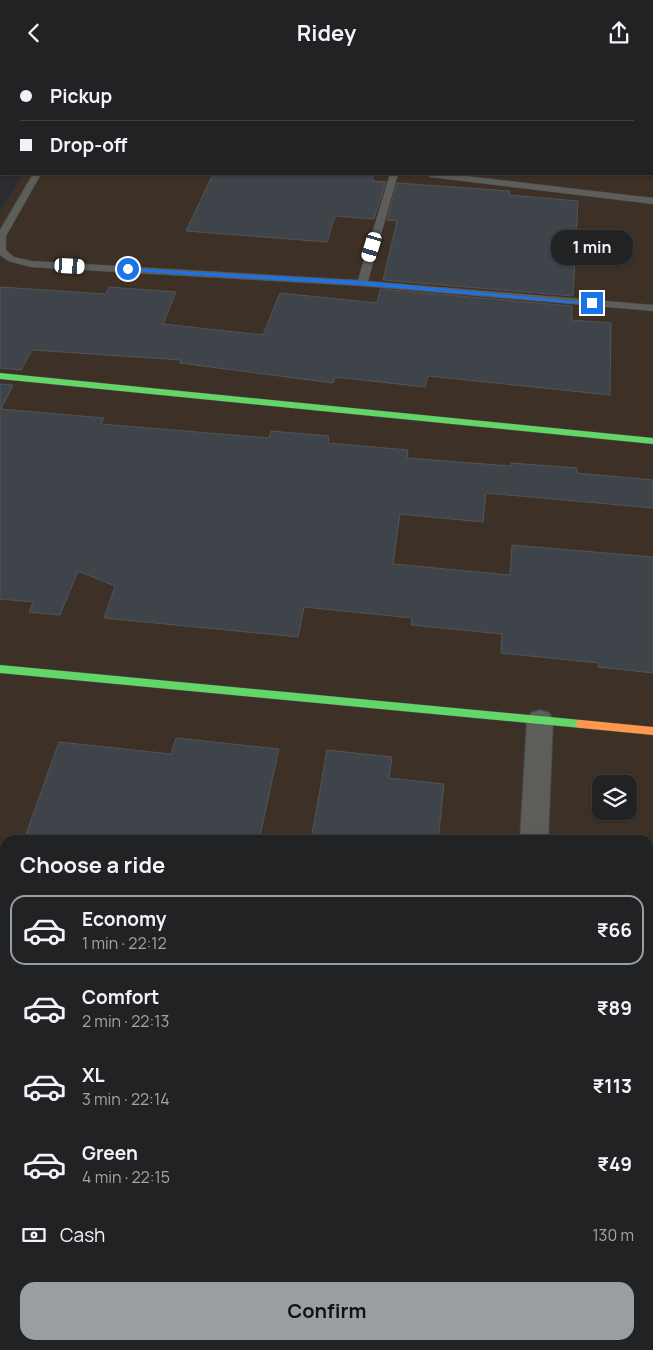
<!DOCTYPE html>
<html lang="en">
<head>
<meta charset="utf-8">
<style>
  body { margin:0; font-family:Manrope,sans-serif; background:#282a2c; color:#f1f3f6; height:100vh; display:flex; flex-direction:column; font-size:19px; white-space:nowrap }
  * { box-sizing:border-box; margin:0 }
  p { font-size:16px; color:#a2a4a6 }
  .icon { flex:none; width:28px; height:28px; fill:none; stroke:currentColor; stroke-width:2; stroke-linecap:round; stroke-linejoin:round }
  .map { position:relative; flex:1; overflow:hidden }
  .panel { position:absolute; left:0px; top:770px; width:654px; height:515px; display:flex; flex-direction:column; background:#202224; border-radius:15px 15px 0 0; box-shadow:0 1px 4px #0004,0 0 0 1px #3d3f41 }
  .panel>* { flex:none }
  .guide { position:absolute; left:0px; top:0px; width:654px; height:110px; box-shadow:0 1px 4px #0004,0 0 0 1px #3d3f41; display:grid; align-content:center; height:110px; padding:0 20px; background:#202224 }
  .fabs { position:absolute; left:592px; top:710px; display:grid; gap:10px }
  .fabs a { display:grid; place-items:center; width:45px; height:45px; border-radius:10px; background:#202224; box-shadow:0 1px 4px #0004,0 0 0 1px #3d3f41; font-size:25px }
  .end { position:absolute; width:22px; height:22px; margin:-11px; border:6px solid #1a73e8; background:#fff; box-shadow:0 0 0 2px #fff }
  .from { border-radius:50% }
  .bubble { position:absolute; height:35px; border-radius:15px; background:#202224; box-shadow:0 1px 4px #0004,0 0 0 1px #3d3f41; font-size:16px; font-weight:700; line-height:35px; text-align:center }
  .car { position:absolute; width:15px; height:30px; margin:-15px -8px; border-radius:6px; box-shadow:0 0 4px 1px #0007; background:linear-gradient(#fff 24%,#345 0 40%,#fff 0 76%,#345 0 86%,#fff 0) }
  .guide b { display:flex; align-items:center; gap:18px; height:48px; font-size:19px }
  .guide b+b { border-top:1px solid #3d3f41 }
  .guide i { width:12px; height:12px; background:#f1f3f6 }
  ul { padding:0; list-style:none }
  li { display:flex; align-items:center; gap:15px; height:70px; margin:0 10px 8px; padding:0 10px; border:2px solid transparent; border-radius:15px }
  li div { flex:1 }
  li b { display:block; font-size:19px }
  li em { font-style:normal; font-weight:700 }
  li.active { border-color:#9b9ea1 }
  li>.icon { width:45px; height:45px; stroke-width:1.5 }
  h2 { padding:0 20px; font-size:22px; line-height:60px }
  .pay { display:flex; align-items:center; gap:12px; height:55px; padding:0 20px; font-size:19px }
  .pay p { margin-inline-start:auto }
  .primary-button { display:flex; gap:10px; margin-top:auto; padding:10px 20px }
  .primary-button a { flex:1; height:58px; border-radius:15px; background:#9b9ea1; color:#111; font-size:20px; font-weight:700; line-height:58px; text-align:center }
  header { display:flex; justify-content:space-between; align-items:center; height:65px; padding:0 20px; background:#202224; font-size:22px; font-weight:700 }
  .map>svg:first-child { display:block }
  .industrial { fill:#3d3026; fill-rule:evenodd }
  .building { fill:#3f444a; stroke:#525456 }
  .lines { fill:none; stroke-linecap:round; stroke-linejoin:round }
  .lane-casing { stroke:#48494b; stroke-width:1 }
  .street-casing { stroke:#48494b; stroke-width:2 }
  .fast-casing { stroke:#48494b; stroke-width:1 }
  .slow-casing { stroke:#48494b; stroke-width:1 }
  .lane { fill:#5d5d59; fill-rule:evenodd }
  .street { fill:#5d5d59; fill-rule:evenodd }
  .fast { fill:#63d668; fill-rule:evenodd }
  .slow { fill:#ff974d; fill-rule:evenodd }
  .route { fill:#1a73e8 }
</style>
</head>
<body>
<header><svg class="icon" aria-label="back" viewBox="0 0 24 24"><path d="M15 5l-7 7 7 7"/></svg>Ridey<svg class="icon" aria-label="share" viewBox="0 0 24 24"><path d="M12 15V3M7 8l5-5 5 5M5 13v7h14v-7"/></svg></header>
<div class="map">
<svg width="653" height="1285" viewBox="0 0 653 1285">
  <rect width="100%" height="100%" fill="#2b2d30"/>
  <!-- industrial -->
  <path class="industrial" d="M90,0H653V1285H0V147L23,109H652V1H89ZM601,719H629V746H601ZM5,775H649V1280H5Z"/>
  <!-- building -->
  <g class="building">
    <polygon points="213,109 374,109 372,116 386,117 374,154 335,151 327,177 186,166"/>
    <polygon points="397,118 510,126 509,130 578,136 573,231 383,215 397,156 387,155"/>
    <polygon points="0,222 106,229 109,222 176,227 163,259 263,270 280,228 377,238 380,224 572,241 572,255 611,258 610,330 428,311 425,322 335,312 333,318 180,298 181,295 32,285 21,305 0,303"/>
    <polygon points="0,319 13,320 1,344 104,353 101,359 269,373 271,366 329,371 328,378 408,385 407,393 511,401 511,398 577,403 577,408 653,415 653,443 486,428 483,457 400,449 393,499 510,510 512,480 653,492 653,608 598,602 598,598 501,588 502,569 411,560 412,553 304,542 298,572 104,553 115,521 78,506 60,550 29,547 33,537 0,534"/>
    <polygon points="176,673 279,684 259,775 24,775 59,677 171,689"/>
    <polygon points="327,685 392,692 389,713 444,719 438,775 311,775"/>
  </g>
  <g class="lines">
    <!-- lane casing -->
    <g class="lane-casing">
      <g id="lane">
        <polygon points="484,0 498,0 499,1 485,1"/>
        <polygon points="33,109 41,109 6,171 6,185 14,192 31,196 358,215 390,109 398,109 368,216 653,240 653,246 362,221 31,202 8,196 0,190 0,165"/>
        <polygon points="426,109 449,109 653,133 653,139 430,112"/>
        <rect x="0" y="846" width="5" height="14"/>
        <polygon points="5,945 5,971 0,973 0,947"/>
      </g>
    </g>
    <!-- street casing -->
    <g class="street-casing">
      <g id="street">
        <rect x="0" y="76" width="1" height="10"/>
        <polygon points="540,645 549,648 553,655 548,775 520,775 527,655 531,648"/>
        <polygon points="649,918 653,918 653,948 649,946"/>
        <rect x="492" y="1280" width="38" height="5"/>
      </g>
    </g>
    <!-- fast casing -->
    <g class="fast-casing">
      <g id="fast">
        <polygon points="0,308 653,373 653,379 0,314"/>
        <polygon points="0,600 581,655 585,656 587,659 585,662 581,663 0,608"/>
      </g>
    </g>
    <!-- slow casing -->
    <g class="slow-casing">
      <polygon id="slow" points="581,655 653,662 653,670 581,663 577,662 575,659 577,656"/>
    </g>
    <!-- lane -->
    <use href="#lane" class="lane"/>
    <!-- street -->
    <use href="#street" class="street"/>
    <!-- fast -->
    <use href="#fast" class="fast"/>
    <!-- slow -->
    <use href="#slow" class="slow"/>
  </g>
  <!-- route -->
  <polygon class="route" points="126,203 362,216 595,238 592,240 362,220 128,206"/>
</svg>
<div class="fabs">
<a><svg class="icon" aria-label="layers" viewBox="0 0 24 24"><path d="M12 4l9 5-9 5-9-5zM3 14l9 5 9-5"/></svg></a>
</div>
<i class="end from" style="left:128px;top:204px"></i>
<i class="end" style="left:592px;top:238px"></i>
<div class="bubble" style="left:551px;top:165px;width:82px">1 min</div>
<i class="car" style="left:372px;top:182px;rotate:197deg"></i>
<i class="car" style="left:70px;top:201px;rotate:93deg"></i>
<div class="guide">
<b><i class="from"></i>Pickup</b>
<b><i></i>Drop-off</b>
</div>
<section class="panel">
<h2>Choose a ride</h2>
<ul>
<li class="active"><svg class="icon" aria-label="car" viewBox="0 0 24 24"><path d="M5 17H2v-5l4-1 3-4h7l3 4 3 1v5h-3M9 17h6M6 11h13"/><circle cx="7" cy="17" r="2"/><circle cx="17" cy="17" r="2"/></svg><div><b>Economy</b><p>1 min · 22:12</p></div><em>₹66</em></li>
<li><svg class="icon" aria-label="car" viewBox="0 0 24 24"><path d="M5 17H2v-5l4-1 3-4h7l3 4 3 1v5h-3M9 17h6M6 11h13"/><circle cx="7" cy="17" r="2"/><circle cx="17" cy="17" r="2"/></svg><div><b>Comfort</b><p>2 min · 22:13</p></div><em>₹89</em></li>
<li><svg class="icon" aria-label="car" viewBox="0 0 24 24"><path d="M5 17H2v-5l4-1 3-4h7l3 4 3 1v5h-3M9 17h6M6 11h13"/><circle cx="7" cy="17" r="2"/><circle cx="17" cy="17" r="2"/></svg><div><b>XL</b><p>3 min · 22:14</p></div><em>₹113</em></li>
<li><svg class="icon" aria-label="car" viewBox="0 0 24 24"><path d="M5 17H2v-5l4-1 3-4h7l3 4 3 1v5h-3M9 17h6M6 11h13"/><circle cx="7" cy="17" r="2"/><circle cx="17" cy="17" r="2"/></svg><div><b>Green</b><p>4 min · 22:15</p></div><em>₹49</em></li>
</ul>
<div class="pay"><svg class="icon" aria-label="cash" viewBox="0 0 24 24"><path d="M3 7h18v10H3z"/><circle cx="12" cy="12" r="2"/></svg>Cash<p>130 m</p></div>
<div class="primary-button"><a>Confirm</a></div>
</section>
</div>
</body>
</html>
